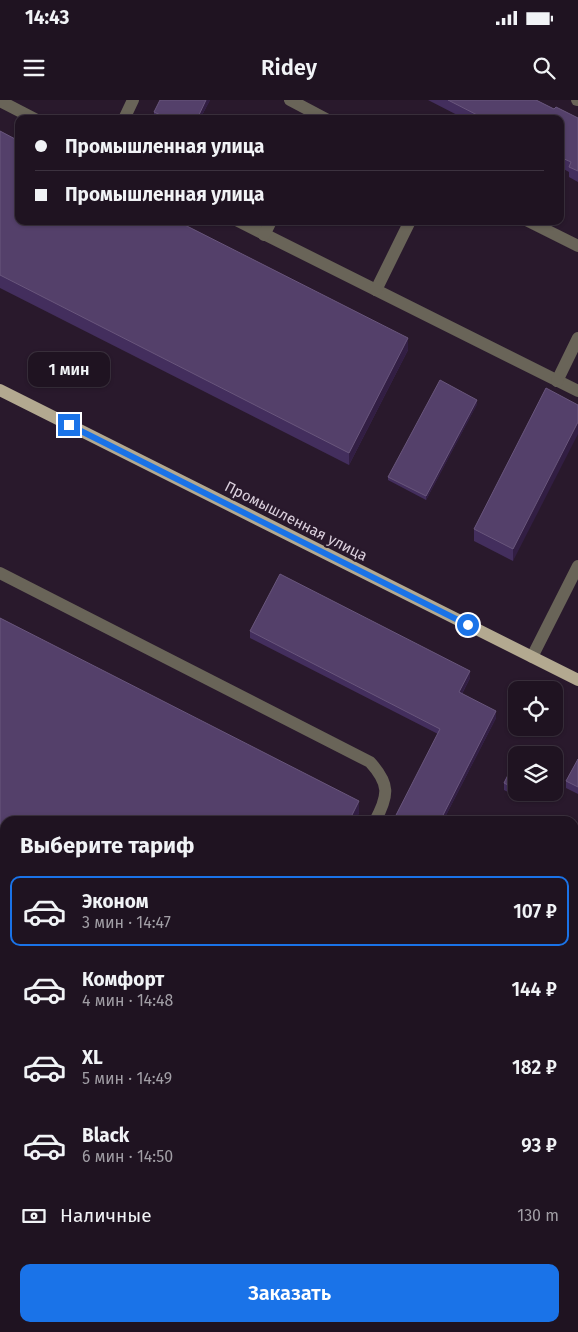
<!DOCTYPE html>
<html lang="ru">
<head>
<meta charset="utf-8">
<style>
  body { margin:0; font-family:"Fira Sans",sans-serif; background:#271c2a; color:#f1f3f6; height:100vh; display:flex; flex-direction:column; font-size:19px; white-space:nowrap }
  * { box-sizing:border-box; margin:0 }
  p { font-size:16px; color:#a19ea5 }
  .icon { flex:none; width:28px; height:28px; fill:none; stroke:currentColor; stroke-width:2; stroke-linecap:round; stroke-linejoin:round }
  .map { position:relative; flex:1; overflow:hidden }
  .drawer { position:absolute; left:0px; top:716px; width:579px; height:516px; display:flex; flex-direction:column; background:#1f1321; border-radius:15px 15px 0 0; box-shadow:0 1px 4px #0004,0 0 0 1px #3c323f }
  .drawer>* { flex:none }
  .hud { position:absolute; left:15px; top:15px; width:549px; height:110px; border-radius:10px; box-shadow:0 1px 4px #0004,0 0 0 1px #3c323f; display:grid; align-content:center; height:110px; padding:0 20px; background:#1f1321 }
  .tools { position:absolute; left:508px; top:581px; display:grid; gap:10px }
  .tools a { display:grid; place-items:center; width:55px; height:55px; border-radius:10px; background:#1f1321; box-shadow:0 1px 4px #0004,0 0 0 1px #3c323f; font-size:25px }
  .end { position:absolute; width:22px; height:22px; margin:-11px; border:6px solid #1a73e8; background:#fff; box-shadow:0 0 0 2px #fff }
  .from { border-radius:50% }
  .bubble { position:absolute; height:35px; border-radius:10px; background:#1f1321; box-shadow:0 1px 4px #0004,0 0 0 1px #3c323f; font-size:16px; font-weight:600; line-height:35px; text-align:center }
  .hud b { display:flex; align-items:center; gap:18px; height:48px; font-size:19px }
  .hud b+b { border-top:1px solid #3c323f }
  .hud i { width:12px; height:12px; background:#f1f3f6 }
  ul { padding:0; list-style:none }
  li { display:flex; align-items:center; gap:15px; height:70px; margin:0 10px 8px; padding:0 10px; border:2px solid transparent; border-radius:10px }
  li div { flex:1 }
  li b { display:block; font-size:19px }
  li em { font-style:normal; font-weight:600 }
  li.current { border-color:#1a73e8 }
  li>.icon { width:45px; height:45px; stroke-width:1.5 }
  h2 { padding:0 20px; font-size:22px; line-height:60px }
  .pay { display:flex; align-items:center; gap:12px; height:55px; padding:0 20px; font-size:19px }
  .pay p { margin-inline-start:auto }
  .button { display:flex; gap:10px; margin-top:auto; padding:10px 20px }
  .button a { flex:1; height:58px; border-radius:10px; background:#1a73e8; color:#fff; font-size:20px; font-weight:600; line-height:58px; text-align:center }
  .status { display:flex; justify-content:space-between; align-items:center; height:35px; padding:0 25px; background:#1f1321; direction:ltr }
  .status svg { height:14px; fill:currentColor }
  header { display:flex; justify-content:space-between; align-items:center; height:65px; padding:0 20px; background:#1f1321; font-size:22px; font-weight:600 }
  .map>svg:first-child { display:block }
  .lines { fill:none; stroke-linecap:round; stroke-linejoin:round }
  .minor { stroke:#696458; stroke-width:12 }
  .major { stroke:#b3a990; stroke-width:12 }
  .wall { fill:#432e5d }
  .shaded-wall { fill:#321e43 }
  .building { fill:#54406a; stroke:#69567c }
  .route { stroke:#1a73e8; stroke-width:6 }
  .labels { text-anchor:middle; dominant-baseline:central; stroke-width:4.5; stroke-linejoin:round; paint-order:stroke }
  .street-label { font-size:15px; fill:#dbd0dd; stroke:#29192c }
</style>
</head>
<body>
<div class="status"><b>14:43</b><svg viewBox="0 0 49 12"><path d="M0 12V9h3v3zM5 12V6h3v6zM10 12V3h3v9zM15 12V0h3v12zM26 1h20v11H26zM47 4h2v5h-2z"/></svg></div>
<header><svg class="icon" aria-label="menu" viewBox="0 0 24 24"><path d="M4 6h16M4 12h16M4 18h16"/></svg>Ridey<svg class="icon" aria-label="search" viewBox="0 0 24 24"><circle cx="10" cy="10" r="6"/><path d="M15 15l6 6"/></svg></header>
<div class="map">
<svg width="578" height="1232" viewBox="0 0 578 1232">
  <rect width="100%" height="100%" fill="#29192c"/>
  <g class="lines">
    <!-- minor -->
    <g class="minor">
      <polyline points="290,0 326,19"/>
      <polyline points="577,0 578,0"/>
      <polyline points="0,1 35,19"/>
      <polyline points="124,19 133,0"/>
      <polyline points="238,121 578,291"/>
      <polyline points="528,121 578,146"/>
      <polyline points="264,135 271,121"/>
      <polyline points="376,190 410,121"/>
      <polyline points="557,281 578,238"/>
      <path d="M0,473L370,662C390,684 389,695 375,721"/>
      <polyline points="532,557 578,466"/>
      <polyline points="574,769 578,771"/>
      <polyline points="0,791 5,794"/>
      <polyline points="0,855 5,858"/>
      <polyline points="574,885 578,877"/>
      <polyline points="0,1000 5,1003"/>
      <polyline points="0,1137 5,1139"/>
    </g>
    <!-- major -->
    <polyline class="major" points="0,290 578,580"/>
  </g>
  <!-- wall -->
  <g class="wall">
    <polygon points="210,0 200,19 154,18 154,12"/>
    <polygon points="428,0 536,0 554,9 578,18 578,82 569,77 569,72 560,67 560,19 465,19"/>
    <polygon points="0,31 408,250 349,365 0,188"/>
    <polygon points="546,288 513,461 474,441 474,429"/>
    <polygon points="477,304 426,400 388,380 388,377"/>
    <polygon points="0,518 359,713 355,721 5,721 5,757 0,754"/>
    <polygon points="250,531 470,578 462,594 496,618 443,721 393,721 438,634 250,538"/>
    <polygon points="516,659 516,692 534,692 529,702 504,690 504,683"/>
    <polygon points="578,659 578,694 566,688 566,681"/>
    <polygon points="0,904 5,907 5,959 0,956"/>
    <polygon points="578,938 578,1084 574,1082 574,946"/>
    <polygon points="0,1023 5,1026 5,1082 0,1080"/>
    <polygon points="0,1168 5,1171 5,1201 0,1198"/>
    <polygon points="58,1228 115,1228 123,1232 66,1232"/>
    <polygon points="286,1228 350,1228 354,1232 295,1232"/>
  </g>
  <!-- shaded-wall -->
  <g class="shaded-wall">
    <polygon points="206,0 210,0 200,19 197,19"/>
    <polygon points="408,238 408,250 349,365 349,353"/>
    <polygon points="477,300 477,304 426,400 426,396"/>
    <polygon points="578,322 578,334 513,461 513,449"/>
    <polygon points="470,571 470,578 459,599 459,592"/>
    <polygon points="496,611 496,618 443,721 440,721"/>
    <polygon points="530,692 534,692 529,702 529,695"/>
    <polygon points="359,701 359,713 355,721 349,721"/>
    <polygon points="578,809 578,819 574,827 574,817"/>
  </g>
  <!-- building -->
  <g class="building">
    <polygon points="160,0 206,0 197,19 169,19 154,12"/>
    <polygon points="448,0 536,0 554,9 556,7 578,18 578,71 569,67 571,62 560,57 560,19 485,19"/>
    <polygon points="0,31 19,41 19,121 177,121 408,238 349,353 0,175"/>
    <polygon points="440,280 477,300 426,396 388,377"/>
    <polygon points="546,288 578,305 578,322 513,449 474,429"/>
    <polygon points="280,474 470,571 459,592 496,611 440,721 393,721 440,629 250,531"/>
    <polygon points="0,518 359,701 349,721 5,721 5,745 0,742"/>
    <polygon points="520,652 526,655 518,655"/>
    <polygon points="516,659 516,689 504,683"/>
    <polygon points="578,659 578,687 566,681"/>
    <polygon points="524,692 530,692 529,695"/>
    <polygon points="574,798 578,800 578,809 574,817"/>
    <polygon points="0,904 5,907 5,955 0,952"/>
    <polygon points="578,938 578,1072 574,1069 574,946"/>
    <polygon points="0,1023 5,1026 5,1075 0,1073"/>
    <polygon points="0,1168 5,1171 5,1197 0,1194"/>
    <polygon points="65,1228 115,1228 123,1232 73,1232"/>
    <polygon points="137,1228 152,1228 157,1230 156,1232 134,1232"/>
    <polygon points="305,1228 350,1228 354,1230 353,1232 314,1232"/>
  </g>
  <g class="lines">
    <!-- route -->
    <polyline class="route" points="69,325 468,525"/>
  </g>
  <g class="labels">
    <!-- street labels -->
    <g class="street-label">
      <text transform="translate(296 421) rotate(27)">Промышленная улица</text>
    </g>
  </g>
</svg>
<div class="tools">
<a><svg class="icon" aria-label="locate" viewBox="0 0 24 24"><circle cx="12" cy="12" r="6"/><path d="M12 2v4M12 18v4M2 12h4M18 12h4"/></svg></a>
<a><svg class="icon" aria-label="layers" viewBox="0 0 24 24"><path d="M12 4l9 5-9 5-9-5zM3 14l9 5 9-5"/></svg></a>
</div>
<i class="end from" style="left:468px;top:525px"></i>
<i class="end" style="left:69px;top:325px"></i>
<div class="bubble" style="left:28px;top:252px;width:82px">1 мин</div>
<div class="hud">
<b><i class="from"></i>Промышленная улица</b>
<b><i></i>Промышленная улица</b>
</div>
<section class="drawer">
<h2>Выберите тариф</h2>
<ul>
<li class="current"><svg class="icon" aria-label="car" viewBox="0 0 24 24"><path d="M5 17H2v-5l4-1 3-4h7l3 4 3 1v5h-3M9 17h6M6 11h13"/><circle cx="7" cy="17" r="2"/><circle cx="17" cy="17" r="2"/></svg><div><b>Эконом</b><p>3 мин · 14:47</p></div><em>107 ₽</em></li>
<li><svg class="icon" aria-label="car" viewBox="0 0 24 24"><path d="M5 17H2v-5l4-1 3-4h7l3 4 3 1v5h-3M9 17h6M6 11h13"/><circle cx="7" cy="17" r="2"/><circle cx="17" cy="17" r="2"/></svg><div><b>Комфорт</b><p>4 мин · 14:48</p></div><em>144 ₽</em></li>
<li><svg class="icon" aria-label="car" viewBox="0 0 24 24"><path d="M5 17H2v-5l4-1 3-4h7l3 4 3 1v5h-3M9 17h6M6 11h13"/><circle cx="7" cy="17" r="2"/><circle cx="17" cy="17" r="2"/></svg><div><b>XL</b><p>5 мин · 14:49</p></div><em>182 ₽</em></li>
<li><svg class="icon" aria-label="car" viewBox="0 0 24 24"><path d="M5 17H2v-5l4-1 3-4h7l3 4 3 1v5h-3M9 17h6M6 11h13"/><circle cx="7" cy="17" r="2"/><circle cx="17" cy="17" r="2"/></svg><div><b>Black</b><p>6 мин · 14:50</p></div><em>93 ₽</em></li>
</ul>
<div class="pay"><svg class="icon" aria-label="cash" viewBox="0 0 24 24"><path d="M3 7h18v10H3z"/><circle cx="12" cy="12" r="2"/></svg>Наличные<p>130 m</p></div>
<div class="button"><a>Заказать</a></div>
</section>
</div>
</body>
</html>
